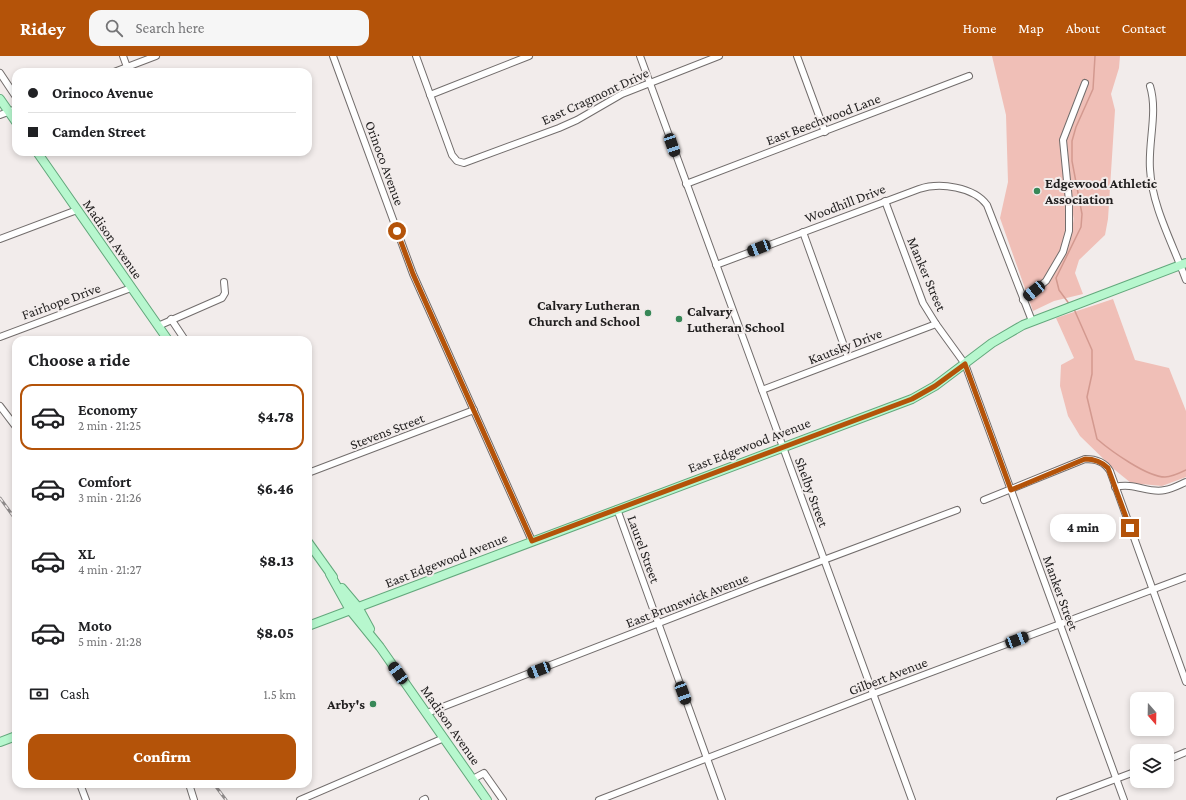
<!DOCTYPE html>
<html lang="en">
<head>
<meta charset="utf-8">
<style>
  body { margin:0; font-family:"Crimson Pro",serif; background:#f6f6f6; color:#202124; height:100vh; display:flex; flex-direction:column; font-size:15px; white-space:nowrap }
  * { box-sizing:border-box; margin:0 }
  p { font-size:13px; color:#757577 }
  .icon { flex:none; width:22px; height:22px; fill:none; stroke:currentColor; stroke-width:2; stroke-linecap:round; stroke-linejoin:round }
  .map { position:relative; flex:1; overflow:hidden }
  .panel { position:absolute; left:12px; top:280px; width:300px; height:452px; display:flex; flex-direction:column; background:#fff; border-radius:12px; box-shadow:0 2px 6px #0003 }
  .panel>* { flex:none }
  .hud { position:absolute; left:12px; top:12px; width:300px; height:88px; border-radius:12px; box-shadow:0 2px 6px #0003; display:grid; align-content:center; height:88px; padding:0 16px; background:#fff }
  .needle { width:26px; rotate:160deg }
  .buttons { position:absolute; left:1130px; top:636px; display:grid; gap:8px }
  .buttons a { display:grid; place-items:center; width:44px; height:44px; border-radius:8px; background:#fff; box-shadow:0 2px 6px #0003; font-size:20px }
  .end { position:absolute; width:18px; height:18px; margin:-9px; border:5px solid #b45309; background:#fff; box-shadow:0 0 0 2px #fff }
  .from { border-radius:50% }
  .bubble { position:absolute; height:28px; border-radius:12px; background:#fff; box-shadow:0 2px 6px #0003; font-size:13px; font-weight:800; line-height:28px; text-align:center }
  .car { position:absolute; width:12px; height:24px; margin:-12px -6px; border-radius:5px; box-shadow:0 0 3px 1px #0007; background:linear-gradient(#222 24%,#8ab4d8 0 40%,#222 0 76%,#8ab4d8 0 86%,#222 0) }
  .hud b { display:flex; align-items:center; gap:14px; height:38px; font-size:15px }
  .hud b+b { border-top:1px solid #e0e0e0 }
  .hud i { width:10px; height:10px; background:#202124 }
  ul { padding:0; list-style:none }
  li { display:flex; align-items:center; gap:12px; height:66px; margin:0 8px 6px; padding:0 8px; border:2px solid transparent; border-radius:12px }
  li div { flex:1 }
  li b { display:block; font-size:15px }
  li em { font-style:normal; font-weight:800 }
  li.selected { border-color:#b45309 }
  li>.icon { width:36px; height:36px; stroke-width:1.5 }
  h2 { padding:0 16px; font-size:18px; line-height:48px }
  .pay { display:flex; align-items:center; gap:10px; height:44px; padding:0 16px; font-size:15px }
  .pay p { margin-inline-start:auto }
  .cta { display:flex; gap:8px; margin-top:auto; padding:8px 16px }
  .cta a { flex:1; height:46px; border-radius:12px; background:#b45309; color:#fff; font-size:16px; font-weight:800; line-height:46px; text-align:center }
  header { display:flex; align-items:center; gap:24px; box-sizing:border-box; height:56px; padding:0 20px; background:#b45309; color:#fff }
  header strong { font-size:19px }
  nav { display:flex; gap:22px; margin-inline-start:auto; font-size:14px }
  .search { width:280px; height:36px; background:#f6f6f6; display:flex; align-items:center; gap:10px; box-sizing:border-box; padding:0 14px; border-radius:12px; color:#757577; font-size:15px }
  .map>svg:first-child { display:block }
  .green { fill:#f0bfb7; fill-rule:evenodd }
  .lines { fill:none; stroke-linecap:round; stroke-linejoin:round }
  .stream { stroke:#d3998f; stroke-width:1.5 }
  .minor-casing { stroke:#726d6c; stroke-width:8 }
  .major-casing { stroke:#63a87c; stroke-width:10 }
  .minor { stroke:#fff; stroke-width:6 }
  .major { stroke:#b7f7ce; stroke-width:8 }
  .rail-casing { stroke:#8e8a8a; stroke-width:3 }
  .rail { stroke:#f2eceb; stroke-width:1.5; stroke-dasharray:4.5; stroke-linecap:butt }
  .route { stroke:#b45309; stroke-width:5 }
  .poi-dot { fill:#388858; stroke:#f2eceb; stroke-width:1.5 }
  .labels { text-anchor:middle; dominant-baseline:central; stroke-width:4; stroke-linejoin:round; paint-order:stroke }
  .street-label { font-size:14px; fill:#201e1e; stroke:#f2eceb }
  .poi-label { font-size:14px; font-weight:bold; fill:#201e1e; stroke:#f2eceb; text-anchor:start }
</style>
</head>
<body>
<header>
<strong>Ridey</strong>
<div class="search"><svg class="icon" aria-label="search" viewBox="0 0 24 24"><circle cx="10" cy="10" r="6"/><path d="M15 15l6 6"/></svg>Search here</div>
<nav><a>Home</a><a>Map</a><a>About</a><a>Contact</a></nav>
</header>
<div class="map">
<svg width="1186" height="744" viewBox="0 0 1186 744">
  <rect width="100%" height="100%" fill="#f2eceb"/>
  <!-- green -->
  <g class="green">
    <path d="M992,0H1120L1119,12L1111,38L1115,54L1108,163L1105,179L1079,204L1075,217L1083,238L1054,245L1033,255L1000,162L1008,126L1006,59ZM1065,99L1074,166V167L1069,145Z"/>
    <polygon points="1113,243 1135,304 1169,312 1186,355 1186,421 1162,430 1131,427 1115,414 1080,380 1068,360 1060,330 1061,309 1074,302 1056,262"/>
  </g>
  <g class="lines">
    <!-- stream -->
    <g class="stream">
      <polyline points="1070,249 1059,234 1056,222 1081,171 1082,158 1072,105 1072,85 1076,71 1093,33 1095,0"/>
      <path d="M1074,253L1092,294V318L1087,341L1097,383C1111,395 1147,421 1165,421C1172,421 1180,417 1186,414"/>
    </g>
    <!-- minor casing -->
    <g class="minor-casing">
      <g id="minor">
        <polyline points="123,0 127,11"/>
        <polyline points="333,0 413,218 532,485"/>
        <polyline points="416,0 452,99 457,105 464,107 559,72 577,64 622,38 719,0"/>
        <polyline points="640,0 912,744"/>
        <polyline points="797,0 825,76"/>
        <polyline points="114,16 156,0"/>
        <polyline points="0,17 16,41"/>
        <path d="M1150,30C1158,56 1148,86 1150,113C1152,151 1173,188 1186,224"/>
        <polyline points="430,39 529,0"/>
        <polyline points="0,59 16,53"/>
        <polyline points="686,128 969,20"/>
        <polyline points="885,145 923,247 936,268 965,308 1124,744"/>
        <polyline points="803,176 848,301"/>
        <polyline points="0,183 77,154"/>
        <path d="M716,209L919,133C940,126 974,131 987,149L1032,265"/>
        <polyline points="1023,244 1046,225 1063,196 1069,175 1069,145 1063,84 1085,27"/>
        <polyline points="171,263 185,284"/>
        <polyline points="158,270 222,242 225,237 224,226"/>
        <polyline points="0,281 131,232"/>
        <polyline points="762,334 936,268"/>
        <polyline points="0,350 16,371"/>
        <polyline points="308,417 474,354"/>
        <path d="M1115,431C1135,426 1148,438 1165,434C1172,433 1179,429 1186,426"/>
        <path d="M984,444L1085,403C1095,403 1104,405 1110,415L1186,626"/>
        <polyline points="617,453 722,744"/>
        <polyline points="427,657 757,529 957,454"/>
        <polyline points="1167,704 1186,696"/>
        <polyline points="473,723 484,717 503,744"/>
        <polyline points="80,728 86,744"/>
        <polyline points="189,728 194,744"/>
        <polyline points="300,744 444,682"/>
        <polyline points="423,744 425,743"/>
        <polyline points="599,744 873,638 1186,521"/>
        <polyline points="1060,744 1137,715"/>
      </g>
    </g>
    <!-- major casing -->
    <g class="major-casing">
      <g id="major">
        <polyline points="0,43 16,66"/>
        <polyline points="37,96 168,284"/>
        <polyline points="308,486 333,521"/>
        <polyline points="330,518 350,554 380,591 487,744"/>
        <polyline points="342,532 358,551 370,573"/>
        <polyline points="308,570 912,343 935,330 992,287 1023,269 1186,207"/>
        <polyline points="0,686 16,680"/>
      </g>
    </g>
    <!-- minor -->
    <use href="#minor" class="minor"/>
    <!-- major -->
    <use href="#major" class="major"/>
    <!-- rail casing -->
    <g class="rail-casing">
      <g id="rail">
        <polyline points="0,442 16,464"/>
        <polyline points="214,728 226,744"/>
      </g>
    </g>
    <!-- rail -->
    <use href="#rail" class="rail"/>
  </g>
  <g class="lines">
    <!-- route -->
    <path class="route" d="M397,175L413,218L532,485L912,343L935,330L965,308L1011,434L1085,403C1094,403 1101,405 1108,412L1130,472"/>
  </g>
  <!-- markers -->
  <g class="poi-dot">
    <circle cx="1037" cy="135" r="4"/>
    <circle cx="648" cy="257" r="4"/>
    <circle cx="679" cy="263" r="4"/>
    <circle cx="373" cy="648" r="4"/>
  </g>
  <g class="labels">
    <!-- street labels -->
    <g class="street-label">
      <text transform="translate(595 40) rotate(-25)">East Cragmont Drive</text>
      <text transform="translate(823 63) rotate(-21)">East Beechwood Lane</text>
      <text transform="translate(385 107) rotate(70)">Orinoco Avenue</text>
      <text transform="translate(845 147) rotate(-21)">Woodhill Drive</text>
      <text transform="translate(113 183) rotate(55)">Madison Avenue</text>
      <text transform="translate(927 218) rotate(67)">Manker Street</text>
      <text transform="translate(61 245) rotate(-20)">Fairhope Drive</text>
      <text transform="translate(845 290) rotate(-21)">Kautsky Drive</text>
      <text transform="translate(387 375) rotate(-21)">Stevens Street</text>
      <text transform="translate(749 389) rotate(-21)">East Edgewood Avenue</text>
      <text transform="translate(812 436) rotate(70)">Shelby Street</text>
      <text transform="translate(644 493) rotate(70)">Laurel Street</text>
      <text transform="translate(446 504) rotate(-21)">East Edgewood Avenue</text>
      <text transform="translate(1061 537) rotate(70)">Manker Street</text>
      <text transform="translate(687 544) rotate(-21)">East Brunswick Avenue</text>
      <text transform="translate(888 620) rotate(-21)">Gilbert Avenue</text>
      <text transform="translate(451 669) rotate(55)">Madison Avenue</text>
    </g>
    <!-- poi labels -->
    <g class="poi-label">
      <text x="1045" y="127">Edgewood Athletic<tspan x="1045" dy="16">Association</tspan></text>
      <text x="640" y="249" text-anchor="end">Calvary Lutheran<tspan x="640" dy="16">Church and School</tspan></text>
      <text x="687" y="255">Calvary<tspan x="687" dy="16">Lutheran School</tspan></text>
      <text x="365" y="648" text-anchor="end">Arby's</text>
    </g>
  </g>
</svg>
<div class="buttons">
<a><svg class="needle" viewBox="-14 -14 28 28"><path d="M0-13l5 13h-10z" fill="#e53935"/><path d="M0 13l5-13h-10z" fill="#757577"/></svg></a>
<a><svg class="icon" aria-label="layers" viewBox="0 0 24 24"><path d="M12 4l9 5-9 5-9-5zM3 14l9 5 9-5"/></svg></a>
</div>
<i class="end from" style="left:397px;top:175px"></i>
<i class="end" style="left:1130px;top:472px"></i>
<div class="bubble" style="left:1050px;top:458px;width:66px">4 min</div>
<i class="car" style="left:672px;top:89px;rotate:161deg"></i>
<i class="car" style="left:759px;top:192px;rotate:249deg"></i>
<i class="car" style="left:1034px;top:235px;rotate:231deg"></i>
<i class="car" style="left:1017px;top:584px;rotate:69deg"></i>
<i class="car" style="left:539px;top:614px;rotate:249deg"></i>
<i class="car" style="left:398px;top:617px;rotate:325deg"></i>
<i class="car" style="left:683px;top:637px;rotate:160deg"></i>
<div class="hud">
<b><i class="from"></i>Orinoco Avenue</b>
<b><i></i>Camden Street</b>
</div>
<section class="panel">
<h2>Choose a ride</h2>
<ul>
<li class="selected"><svg class="icon" aria-label="car" viewBox="0 0 24 24"><path d="M5 17H2v-5l4-1 3-4h7l3 4 3 1v5h-3M9 17h6M6 11h13"/><circle cx="7" cy="17" r="2"/><circle cx="17" cy="17" r="2"/></svg><div><b>Economy</b><p>2 min · 21:25</p></div><em>$4.78</em></li>
<li><svg class="icon" aria-label="car" viewBox="0 0 24 24"><path d="M5 17H2v-5l4-1 3-4h7l3 4 3 1v5h-3M9 17h6M6 11h13"/><circle cx="7" cy="17" r="2"/><circle cx="17" cy="17" r="2"/></svg><div><b>Comfort</b><p>3 min · 21:26</p></div><em>$6.46</em></li>
<li><svg class="icon" aria-label="car" viewBox="0 0 24 24"><path d="M5 17H2v-5l4-1 3-4h7l3 4 3 1v5h-3M9 17h6M6 11h13"/><circle cx="7" cy="17" r="2"/><circle cx="17" cy="17" r="2"/></svg><div><b>XL</b><p>4 min · 21:27</p></div><em>$8.13</em></li>
<li><svg class="icon" aria-label="car" viewBox="0 0 24 24"><path d="M5 17H2v-5l4-1 3-4h7l3 4 3 1v5h-3M9 17h6M6 11h13"/><circle cx="7" cy="17" r="2"/><circle cx="17" cy="17" r="2"/></svg><div><b>Moto</b><p>5 min · 21:28</p></div><em>$8.05</em></li>
</ul>
<div class="pay"><svg class="icon" aria-label="cash" viewBox="0 0 24 24"><path d="M3 7h18v10H3z"/><circle cx="12" cy="12" r="2"/></svg>Cash<p>1.5 km</p></div>
<div class="cta"><a>Confirm</a></div>
</section>
</div>
</body>
</html>
